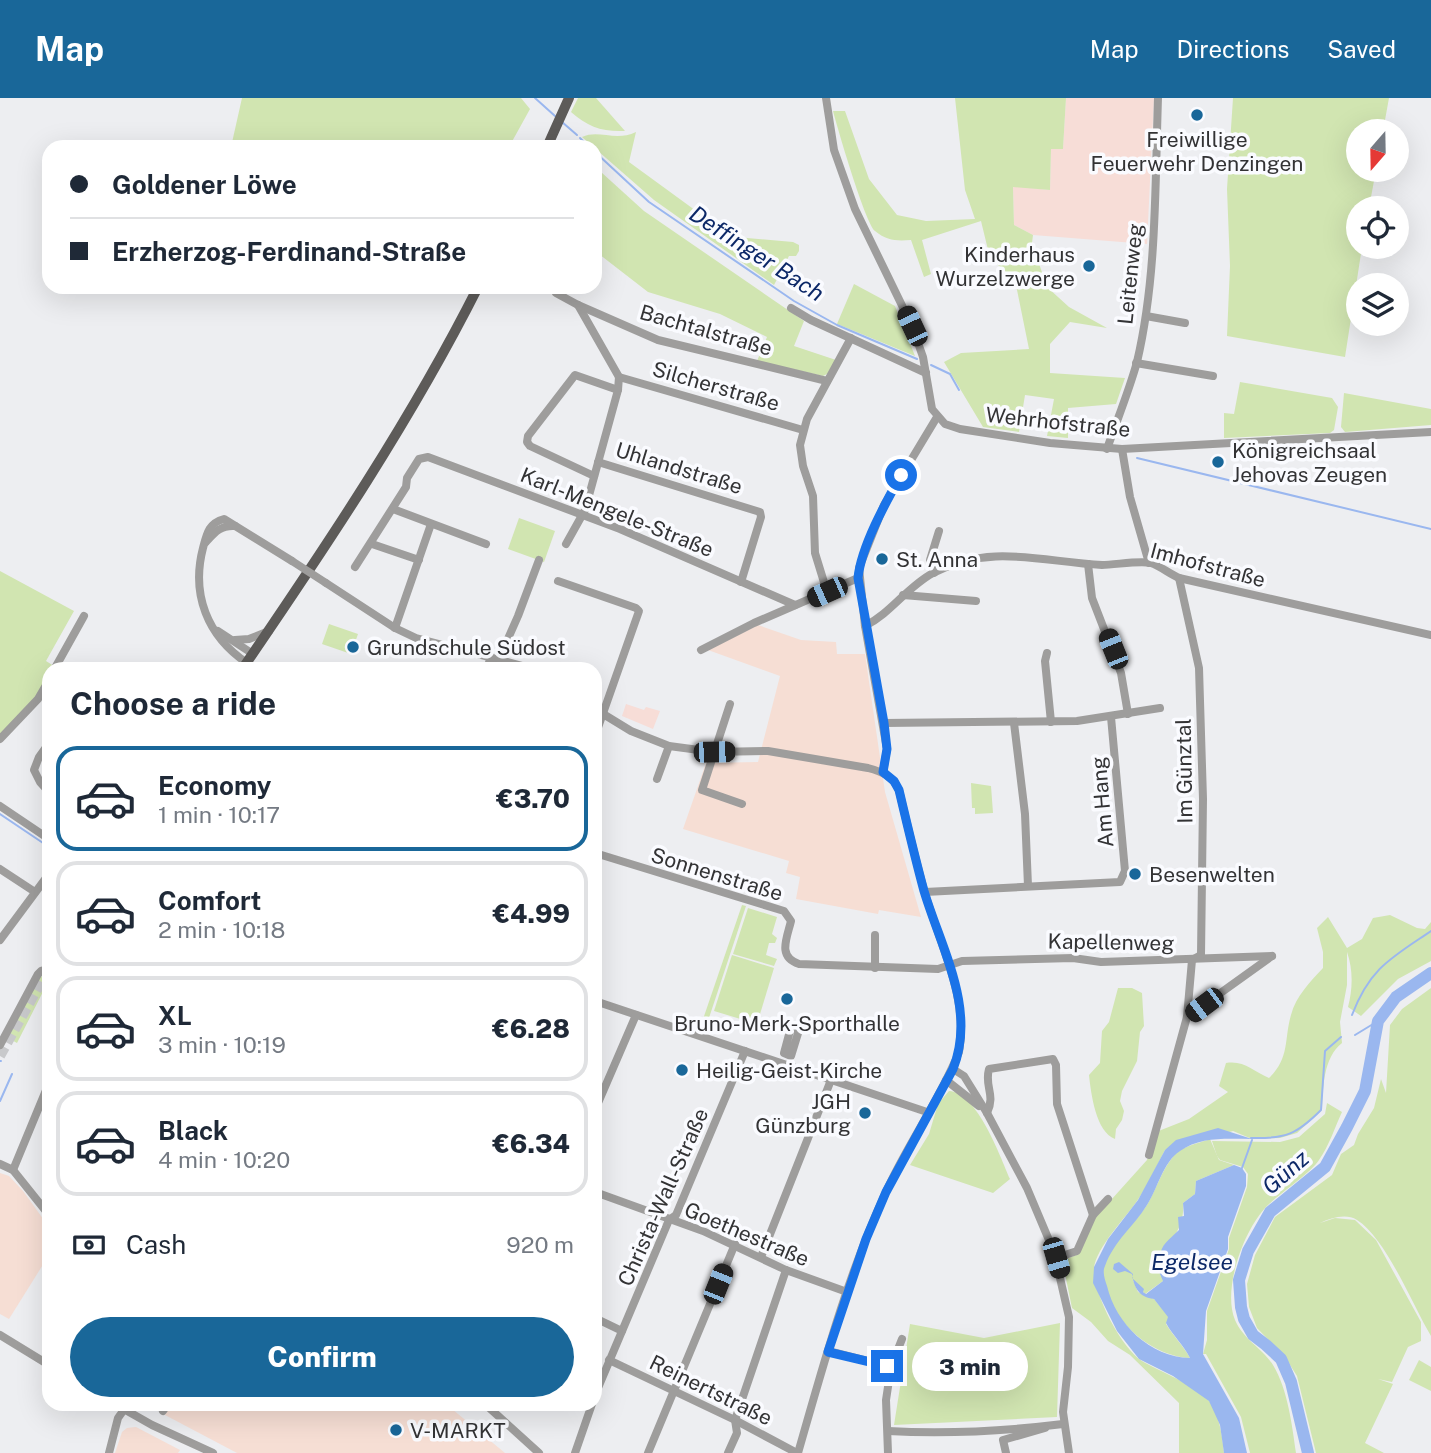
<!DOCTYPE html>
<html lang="en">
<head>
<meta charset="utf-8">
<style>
  body { margin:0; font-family:"Public Sans",sans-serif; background:#f6f6f7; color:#1f2937; height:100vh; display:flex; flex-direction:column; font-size:26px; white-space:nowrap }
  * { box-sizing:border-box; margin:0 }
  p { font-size:23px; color:#747a83 }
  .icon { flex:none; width:38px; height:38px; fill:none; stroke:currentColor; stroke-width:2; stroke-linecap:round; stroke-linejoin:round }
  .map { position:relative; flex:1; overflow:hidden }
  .sheet { position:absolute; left:42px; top:564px; width:560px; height:749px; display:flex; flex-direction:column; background:#fff; border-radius:21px; box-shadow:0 7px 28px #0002 }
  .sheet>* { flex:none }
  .top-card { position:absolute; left:42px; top:42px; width:560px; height:154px; border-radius:21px; box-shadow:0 7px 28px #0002; display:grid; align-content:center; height:154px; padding:0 28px; background:#fff }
  .needle { width:46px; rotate:200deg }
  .fabs { position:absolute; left:1346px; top:21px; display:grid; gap:14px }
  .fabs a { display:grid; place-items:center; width:63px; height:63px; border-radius:50%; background:#fff; box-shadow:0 7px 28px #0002; font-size:35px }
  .end { position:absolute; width:32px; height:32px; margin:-16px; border:9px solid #1a73e8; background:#fff; box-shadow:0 0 0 4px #fff }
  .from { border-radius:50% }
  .bubble { position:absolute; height:49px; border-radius:24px; background:#fff; box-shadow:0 7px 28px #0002; font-size:23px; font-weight:800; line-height:49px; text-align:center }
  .car { position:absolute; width:21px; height:42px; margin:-21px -10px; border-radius:9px; box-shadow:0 0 5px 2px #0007; background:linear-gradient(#222 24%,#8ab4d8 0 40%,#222 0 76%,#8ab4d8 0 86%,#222 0) }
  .top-card b { display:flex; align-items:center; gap:24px; height:66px; font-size:26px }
  .top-card b+b { border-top:2px solid #e0e1e3 }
  .top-card i { width:18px; height:18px; background:#1f2937 }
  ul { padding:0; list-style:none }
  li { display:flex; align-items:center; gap:21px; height:105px; margin:0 14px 10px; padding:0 14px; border:4px solid #e0e1e3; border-radius:21px }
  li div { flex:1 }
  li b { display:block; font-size:26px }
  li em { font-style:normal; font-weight:800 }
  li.active { border-color:#196799 }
  li>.icon { width:63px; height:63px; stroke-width:1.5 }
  h2 { padding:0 28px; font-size:32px; line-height:84px }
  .pay { display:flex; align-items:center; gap:18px; height:77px; padding:0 28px; font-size:26px }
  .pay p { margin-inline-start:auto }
  .action { display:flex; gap:14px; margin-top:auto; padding:14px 28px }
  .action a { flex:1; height:80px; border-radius:42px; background:#196799; color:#fff; font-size:28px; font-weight:800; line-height:80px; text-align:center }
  header { display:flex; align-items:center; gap:42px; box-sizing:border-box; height:98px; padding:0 35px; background:#196799; color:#fff }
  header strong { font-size:33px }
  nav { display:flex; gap:38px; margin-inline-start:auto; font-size:24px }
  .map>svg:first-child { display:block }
  .commercial { fill:#f6ded4 }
  .industrial { fill:#f7ddd7 }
  .green { fill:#d1e5b1 }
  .water { fill:#9ab7ef }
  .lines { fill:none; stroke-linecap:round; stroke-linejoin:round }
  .stream { stroke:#9ab7ef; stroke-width:2 }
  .river { stroke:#9ab7ef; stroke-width:12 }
  .major-tunnel { stroke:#c8c9cb; stroke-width:10; stroke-dasharray:10 5; stroke-linecap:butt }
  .minor { stroke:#9e9d9c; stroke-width:8 }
  .major { stroke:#5d5b59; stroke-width:10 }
  .minor-bridge { stroke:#9e9d9c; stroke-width:8 }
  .route { stroke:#1a73e8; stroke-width:9 }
  .poi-dot { fill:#196799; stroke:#fafbff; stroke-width:2.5 }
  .labels { text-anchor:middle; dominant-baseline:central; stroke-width:7; stroke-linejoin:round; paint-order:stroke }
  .poi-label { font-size:21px; fill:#333335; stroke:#fafbff; text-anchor:start }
  .street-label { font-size:21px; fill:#333335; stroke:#fafbff }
  .water-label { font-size:23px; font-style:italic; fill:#0c2868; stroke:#fafbff }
</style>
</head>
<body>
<header>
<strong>Map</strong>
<nav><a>Map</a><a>Directions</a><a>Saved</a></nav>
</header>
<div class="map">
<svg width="1431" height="1355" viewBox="0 0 1431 1355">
  <rect width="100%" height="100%" fill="#edeef1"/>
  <!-- commercial -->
  <g class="commercial">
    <polygon points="758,527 801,542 836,544 837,556 865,556 885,694 921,819 879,812 878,816 796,801 800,779 786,775 789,763 683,731 706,665 758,664 780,578 708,552"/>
    <polygon points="0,1075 9,1078 23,1093 49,1129 49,1157 9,1221 0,1216"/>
    <polygon points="172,1306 446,1306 505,1355 237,1355 165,1317"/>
    <polygon points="135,1329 136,1329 180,1352 178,1355 115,1355 122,1334 127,1330"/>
  </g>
  <!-- industrial -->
  <g class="industrial">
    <polygon points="1066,0 1154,0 1147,146 1033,137 1014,127 1013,88 1050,92 1051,51 1063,51"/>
    <polygon points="626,606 644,612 646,609 660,613 653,631 622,618"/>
  </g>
  <!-- green -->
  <g class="green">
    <polygon points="242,0 521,0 530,11 509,49 313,49 289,42 286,49 231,49"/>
    <path d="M578,0H596L625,33C602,34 588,29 571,14Z"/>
    <path d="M955,0H1066L1063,51H1051L1050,92L1013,89L1014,127L1033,137L1032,145L1047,189L1069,209L1107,230L1070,224L1050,246V275L1125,280L1116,306L1068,310V340L1047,338L1054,301L1025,297L1019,334L983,329L944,264L961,255L1029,251L1015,182L990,160L981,123L922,142L931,176L924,179L911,142C897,143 887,143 875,133C865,124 838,32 833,13H845L869,81L897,117L926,123L975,121L965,92Z"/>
    <polygon points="1233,0 1389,0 1383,33 1358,33 1358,72 1376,72 1369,110 1358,110 1358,149 1362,149 1345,259 1227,238 1230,168 1227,91"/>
    <path d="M636,34L629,64L725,134L747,140L793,144L799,147V153L796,158H789L774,187L654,102L582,39C599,31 615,44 636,34Z"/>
    <polygon points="595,74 601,74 644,113 804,223 794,248 836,262 827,276 823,278 757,263 767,239 720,216 648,194 595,153"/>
    <polygon points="854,186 895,208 915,258 837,226"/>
    <polygon points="1240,284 1332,300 1338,309 1334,332 1330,335 1224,340 1224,315 1234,316"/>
    <polygon points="1344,295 1431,311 1431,327 1345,334 1341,329"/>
    <polygon points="519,420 555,433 544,464 508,451"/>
    <path d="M0,473L74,513L46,563L54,568L49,570C49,596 16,620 0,637Z"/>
    <polygon points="329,526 358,536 351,556 322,546"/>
    <polygon points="971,685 991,688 993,715 975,716 975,710 972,710"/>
    <polygon points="742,807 746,808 705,932 700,930"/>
    <polygon points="748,810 777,819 772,836 777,840 775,845 769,845 766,857 777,861 774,868 733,856"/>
    <path d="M1390,817L1417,830L1425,831L1431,824V863L1398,881L1361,918L1348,909C1353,890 1353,871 1347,854V887L1340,924L1342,945C1323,960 1323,990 1322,1012L1297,1035L1280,1040L1252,1041L1233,1033L1165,1052C1156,1069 1148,1087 1137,1103C1126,1119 1096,1150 1094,1170C1093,1195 1121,1250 1142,1263C1159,1273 1198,1288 1210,1304C1220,1319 1222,1338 1224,1355H1179V1305L1130,1257L1108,1243L1091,1224L1072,1210L1063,1166L1064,1162L1079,1156L1093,1122L1147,1062L1156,1034L1189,1021L1228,994L1219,988L1226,965C1244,962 1253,973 1269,980C1290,960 1284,941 1291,917C1296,898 1310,884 1323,870V854L1317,830L1328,819L1347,850L1362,841L1373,820Z"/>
    <polygon points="732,857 774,870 757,926 714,913"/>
    <polygon points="49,875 49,882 17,945 8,940 40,879"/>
    <path d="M1118,890H1132L1142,895L1144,928L1140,934L1137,963L1122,993L1120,1003L1124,1013L1122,1022L1116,1031L1115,1041C1096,1034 1091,996 1089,977L1100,965L1102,933L1109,924Z"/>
    <path d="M1431,890V1238C1413,1208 1386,1140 1357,1122C1346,1115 1331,1120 1320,1125L1335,1120L1355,1122L1376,1142L1421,1224V1243L1408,1249L1392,1284L1378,1281L1393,1286L1365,1345L1384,1355H1316L1297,1278L1285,1259L1257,1230L1249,1209L1247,1186L1255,1157L1275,1119L1332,1077L1341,1056L1354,1047L1358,1036L1374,1010L1381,981L1386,995L1390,927L1402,911Z"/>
    <path d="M949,993C977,994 1000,1058 1010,1081L993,1095L910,1067L929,1036L938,1006Z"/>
    <path d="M1327,1005L1342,1014C1335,1029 1329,1048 1319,1062C1311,1075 1280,1095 1267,1108C1244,1131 1222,1191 1235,1222C1243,1241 1262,1250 1273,1267C1288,1292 1292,1327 1296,1355H1250L1241,1319L1206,1256H1203L1207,1242V1213L1229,1151V1140L1247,1089L1248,1076L1243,1069L1220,1062L1217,1058L1212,1043L1280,1044L1299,1039L1325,1016Z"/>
    <path d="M1210,1041L1219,1062L1234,1067L1196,1083L1195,1096L1183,1105C1186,1136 1159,1147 1163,1183L1145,1196L1133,1182L1138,1194L1154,1201L1169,1219L1166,1226C1173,1238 1183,1247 1190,1260C1148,1258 1104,1217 1103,1173C1103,1153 1136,1124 1147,1107C1156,1092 1161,1074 1172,1060C1180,1048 1197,1046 1210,1041Z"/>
    <polygon points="1060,1225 1057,1319 894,1327 910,1226 984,1240"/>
    <polygon points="1419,1262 1431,1269 1431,1293 1409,1282"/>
  </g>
  <!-- water -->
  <path class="water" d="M1218,1030L1252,1041C1228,1041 1201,1038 1180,1053C1163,1064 1158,1090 1147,1107C1134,1128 1114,1143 1105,1168C1102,1174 1105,1182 1107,1188C1116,1226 1150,1259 1190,1260C1183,1246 1173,1238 1166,1225L1168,1219L1154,1201C1139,1199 1134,1190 1132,1176L1125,1173L1118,1175L1113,1171L1114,1166L1119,1164L1133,1176L1132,1180L1144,1191L1143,1194L1146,1196L1163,1183L1157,1169L1161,1167C1157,1148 1168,1143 1179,1132L1178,1119L1184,1118L1183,1105L1195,1096L1196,1083L1234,1067L1242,1070L1246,1076V1088L1228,1139V1151L1206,1213L1203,1256L1239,1320L1247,1355H1224L1220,1327L1209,1303L1173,1278L1139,1261L1117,1233L1093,1185L1094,1169L1108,1141L1138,1102L1165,1052L1176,1042Z"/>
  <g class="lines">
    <!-- stream -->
    <g class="stream">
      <polyline points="535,0 555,18"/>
      <polyline points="562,24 577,37"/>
      <polyline points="580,40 589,49"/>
      <polyline points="595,54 649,104 794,203 837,227 917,261"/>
      <polyline points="931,267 950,276 959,292"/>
      <polyline points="1137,360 1431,431"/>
      <polyline points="0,716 49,749"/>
      <path d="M1352,917C1370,870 1391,860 1431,833"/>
      <polyline points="1355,937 1378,923"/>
      <polyline points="0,963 1,963"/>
      <polyline points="0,1003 12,976"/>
      <path d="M1251,1040C1286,1041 1297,1036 1321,1012L1325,953L1341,939"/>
      <polyline points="1242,1070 1252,1042"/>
    </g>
    <!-- river -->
    <polyline class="river" points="1308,1355 1291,1284 1281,1261 1266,1247 1253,1237 1244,1221 1241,1209 1239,1182 1248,1153 1270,1114 1325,1069 1347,1029 1365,993 1378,923 1396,899 1431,875"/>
    <!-- major-tunnel -->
    <polyline class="major-tunnel" points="0,958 49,870"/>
    <!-- minor -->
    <g class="minor">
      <polyline points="826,0 834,52 855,111 912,228 923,259 932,311 945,326 960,331 1050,345 1122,351 1431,334"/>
      <polyline points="556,195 578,207 658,242 827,283"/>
      <polyline points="791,210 811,222 926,275"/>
      <polyline points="1146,218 1185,225"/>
      <polyline points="1136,265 1213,278"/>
      <polyline points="619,279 803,332"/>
      <path d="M1107,351C1117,322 1129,293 1137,264C1157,179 1155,87 1158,0"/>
      <polyline points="1122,351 1130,399 1149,465"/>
      <polyline points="598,364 760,414 761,419 741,484"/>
      <polyline points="594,378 530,348 527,344 528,338 575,277 618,292"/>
      <polyline points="393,411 486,446"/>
      <path d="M206,444C215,434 221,427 235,428"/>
      <polyline points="372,446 419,462"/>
      <polyline points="566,446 585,412 618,292 619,279 578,207"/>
      <polyline points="1088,466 1092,500 1121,575 1128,616"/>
      <polyline points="355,469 406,389 407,380 419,361 428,359 620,431 795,507"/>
      <polyline points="934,475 930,462 939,433"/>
      <polyline points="558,483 636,510 639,513 595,638"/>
      <polyline points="326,485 395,530 416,540 530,570"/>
      <polyline points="827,494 815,455 813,398 803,368 800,347 807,321 851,240"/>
      <polyline points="903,497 976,503"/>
      <path d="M865,528C891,515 907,489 933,475C991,445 1042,464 1102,467C1115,467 1140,462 1151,465C1160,468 1170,476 1179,480L1431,537"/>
      <polyline points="395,530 431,426"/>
      <polyline points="218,533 253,556"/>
      <polyline points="235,542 249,541 269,533"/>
      <polyline points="701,552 754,525 858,480"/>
      <polyline points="1047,555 1045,563 1051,624"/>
      <polyline points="499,561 518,518 539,462"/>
      <path d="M247,565C207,538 191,496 203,450C207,435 209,425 224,421L292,463"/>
      <polyline points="55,570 84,518"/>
      <polyline points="487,570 491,559"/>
      <polyline points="730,606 702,692 742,706"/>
      <path d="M595,611L631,633L669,648L714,654L768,653L868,670C883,674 892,678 899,692C907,726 915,759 924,792C939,845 969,899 959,954C939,1004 906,1048 885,1096C847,1179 823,1268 798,1355"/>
      <polyline points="884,625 1077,623 1160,610"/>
      <polyline points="1014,625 1025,716 1028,788"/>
      <polyline points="0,641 38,601 49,582"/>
      <polyline points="49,645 39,659 34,672 40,684 49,694"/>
      <polyline points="883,674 887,651 865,528 859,470 884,407 937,319"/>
      <polyline points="657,681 669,648"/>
      <polyline points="0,708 49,741"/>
      <path d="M595,755L784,813L791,823C787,840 777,859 799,866L938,871L962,863L1073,860L1101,864L1272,858"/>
      <polyline points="0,771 35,794"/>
      <polyline points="925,794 1120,784 1125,773 1111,619"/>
      <polyline points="0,842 49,776"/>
      <polyline points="875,870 875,837"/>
      <polyline points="595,903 927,1014"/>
      <polyline points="1187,919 1272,858"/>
      <polygon points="791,929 799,932 791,958 784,955"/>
      <polyline points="0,947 38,876 41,873 49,871"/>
      <polyline points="953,971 964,978 987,1015 1027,1090 1054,1154 1069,1219 1068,1269 1063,1314 1069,1355"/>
      <polyline points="946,982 979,1008"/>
      <polyline points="595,1012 636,917"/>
      <path d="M987,1015C996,996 984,989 989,971L1053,961L1056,967L1057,1006L1093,1117L1077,1153L1056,1160"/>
      <polyline points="1149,1057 1187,919 1192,862 1201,857 1203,701 1199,570 1179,480"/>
      <polyline points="0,1066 13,1072 49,1117"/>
      <polyline points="13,1072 49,985"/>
      <polyline points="595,1094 703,1133 786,1172 847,1194"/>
      <polyline points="1093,1117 1108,1101"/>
      <polyline points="761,1159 831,982"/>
      <polyline points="595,1220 622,1233"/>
      <polyline points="0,1237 49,1267"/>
      <polyline points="828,1253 891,1269"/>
      <polyline points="609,1262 735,1322 797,1355"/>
      <polyline points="595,1297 669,1122 676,1117 745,953"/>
      <polyline points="115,1306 152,1327 213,1355"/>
      <polyline points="485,1306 539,1355"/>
      <polyline points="163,1313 168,1306"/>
      <path d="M888,1333C945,1336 1006,1333 1063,1326"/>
      <polyline points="109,1355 118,1320 128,1306"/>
      <polyline points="575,1355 592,1306"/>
      <polyline points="648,1355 735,1146"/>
      <polyline points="728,1355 737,1335 735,1322 786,1172"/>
      <polyline points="888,1355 886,1302 891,1269 902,1241"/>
      <polyline points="1006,1355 1003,1342 1045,1330"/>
    </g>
    <!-- major -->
    <g class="major">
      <polyline points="547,49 569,0"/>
      <path d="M243,570C327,447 411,322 478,189"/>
    </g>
    <!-- minor-bridge -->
    <polyline class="minor-bridge" points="292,463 326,485"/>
  </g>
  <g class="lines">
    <!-- route -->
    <path class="route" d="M887,1268L828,1254L866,1141L886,1094L953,971C977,911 941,850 924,793C915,760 907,726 899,692L894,683L883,674L887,651L884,625L858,480C861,449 886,404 901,377"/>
  </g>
  <!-- markers -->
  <g class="poi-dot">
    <circle cx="1197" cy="17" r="7"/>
    <circle cx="1089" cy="168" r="7"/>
    <circle cx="1218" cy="364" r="7"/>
    <circle cx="882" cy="461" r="7"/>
    <circle cx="353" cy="549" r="7"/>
    <circle cx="1135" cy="776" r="7"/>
    <circle cx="787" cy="901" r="7"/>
    <circle cx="682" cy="972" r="7"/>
    <circle cx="865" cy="1015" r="7"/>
    <circle cx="396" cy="1332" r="7"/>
  </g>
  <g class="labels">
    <!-- poi labels -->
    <g class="poi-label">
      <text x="1197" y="41" text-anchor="middle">Freiwillige<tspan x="1197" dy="24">Feuerwehr Denzingen</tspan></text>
      <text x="1075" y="156" text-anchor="end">Kinderhaus<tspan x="1075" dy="24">Wurzelzwerge</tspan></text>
      <text x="1232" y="352">Königreichsaal<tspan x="1232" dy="24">Jehovas Zeugen</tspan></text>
      <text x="896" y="461">St. Anna</text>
      <text x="367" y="549">Grundschule Südost</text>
      <text x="1149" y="776">Besenwelten</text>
      <text x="787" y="925" text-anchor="middle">Bruno-Merk-Sporthalle</text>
      <text x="696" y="972">Heilig-Geist-Kirche</text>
      <text x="851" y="1003" text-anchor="end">JGH<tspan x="851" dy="24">Günzburg</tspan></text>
      <text x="410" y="1332">V-MARKT</text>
    </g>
    <!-- street labels -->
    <g class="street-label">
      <text transform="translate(1130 176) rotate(-84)">Leitenweg</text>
      <text transform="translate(706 232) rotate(16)">Bachtalstraße</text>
      <text transform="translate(716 288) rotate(16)">Silcherstraße</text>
      <text transform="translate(1058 324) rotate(6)">Wehrhofstraße</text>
      <text transform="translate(679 370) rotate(17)">Uhlandstraße</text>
      <text transform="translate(617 414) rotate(22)">Karl-Mengele-Straße</text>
      <text transform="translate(1208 467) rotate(15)">Imhofstraße</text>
      <text transform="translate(1184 673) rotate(-91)">Im Günztal</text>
      <text transform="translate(1102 704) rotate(-95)">Am Hang</text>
      <text transform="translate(717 776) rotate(17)">Sonnenstraße</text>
      <text transform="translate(1111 844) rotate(1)">Kapellenweg</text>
      <text transform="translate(663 1099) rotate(-66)">Christa-Wall-Straße</text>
      <text transform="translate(747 1136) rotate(23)">Goethestraße</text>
      <text transform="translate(711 1292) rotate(26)">Reinertstraße</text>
    </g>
    <!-- water labels -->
    <g class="water-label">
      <text transform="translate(757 155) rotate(33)">Deffinger Bach</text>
      <text transform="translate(1285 1074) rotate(-41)">Günz</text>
      <text x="1192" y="1163">Egelsee</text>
    </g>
  </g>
</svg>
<div class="fabs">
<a><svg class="needle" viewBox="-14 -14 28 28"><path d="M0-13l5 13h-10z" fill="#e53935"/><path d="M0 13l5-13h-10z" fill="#747a83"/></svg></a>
<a><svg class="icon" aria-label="locate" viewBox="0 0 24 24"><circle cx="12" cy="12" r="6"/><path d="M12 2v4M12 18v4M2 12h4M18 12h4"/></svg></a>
<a><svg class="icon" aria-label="layers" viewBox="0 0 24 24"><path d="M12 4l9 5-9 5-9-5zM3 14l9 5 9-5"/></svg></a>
</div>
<i class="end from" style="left:901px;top:377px"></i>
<i class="end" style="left:887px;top:1268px"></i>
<div class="bubble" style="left:912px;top:1244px;width:116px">3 min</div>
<i class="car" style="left:912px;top:228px;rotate:335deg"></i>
<i class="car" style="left:827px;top:494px;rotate:246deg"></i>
<i class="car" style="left:1113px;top:551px;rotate:338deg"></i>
<i class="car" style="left:714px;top:654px;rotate:89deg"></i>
<i class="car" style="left:1204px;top:907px;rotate:233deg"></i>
<i class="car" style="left:1056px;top:1160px;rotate:164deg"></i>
<i class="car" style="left:718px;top:1186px;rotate:22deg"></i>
<div class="top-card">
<b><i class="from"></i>Goldener Löwe</b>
<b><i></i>Erzherzog-Ferdinand-Straße</b>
</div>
<section class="sheet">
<h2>Choose a ride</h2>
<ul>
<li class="active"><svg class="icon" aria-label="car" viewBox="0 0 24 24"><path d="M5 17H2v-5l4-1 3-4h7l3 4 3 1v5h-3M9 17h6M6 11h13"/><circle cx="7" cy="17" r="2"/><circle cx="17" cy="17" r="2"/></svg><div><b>Economy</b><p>1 min · 10:17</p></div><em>€3.70</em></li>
<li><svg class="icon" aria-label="car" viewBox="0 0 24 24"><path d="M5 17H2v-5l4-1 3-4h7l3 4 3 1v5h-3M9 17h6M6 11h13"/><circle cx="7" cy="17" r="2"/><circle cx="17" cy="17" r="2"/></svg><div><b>Comfort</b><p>2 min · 10:18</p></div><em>€4.99</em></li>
<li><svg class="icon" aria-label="car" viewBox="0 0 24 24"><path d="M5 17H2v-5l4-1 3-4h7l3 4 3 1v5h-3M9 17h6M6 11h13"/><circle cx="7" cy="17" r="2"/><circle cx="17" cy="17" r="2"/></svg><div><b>XL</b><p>3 min · 10:19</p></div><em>€6.28</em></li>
<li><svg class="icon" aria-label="car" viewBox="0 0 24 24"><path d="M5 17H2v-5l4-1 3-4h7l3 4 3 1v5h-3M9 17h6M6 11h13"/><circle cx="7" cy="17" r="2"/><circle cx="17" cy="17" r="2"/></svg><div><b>Black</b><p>4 min · 10:20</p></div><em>€6.34</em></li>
</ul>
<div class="pay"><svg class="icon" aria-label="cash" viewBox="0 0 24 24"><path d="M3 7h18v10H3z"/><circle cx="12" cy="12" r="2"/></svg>Cash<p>920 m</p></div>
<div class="action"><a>Confirm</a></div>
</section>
</div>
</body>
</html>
